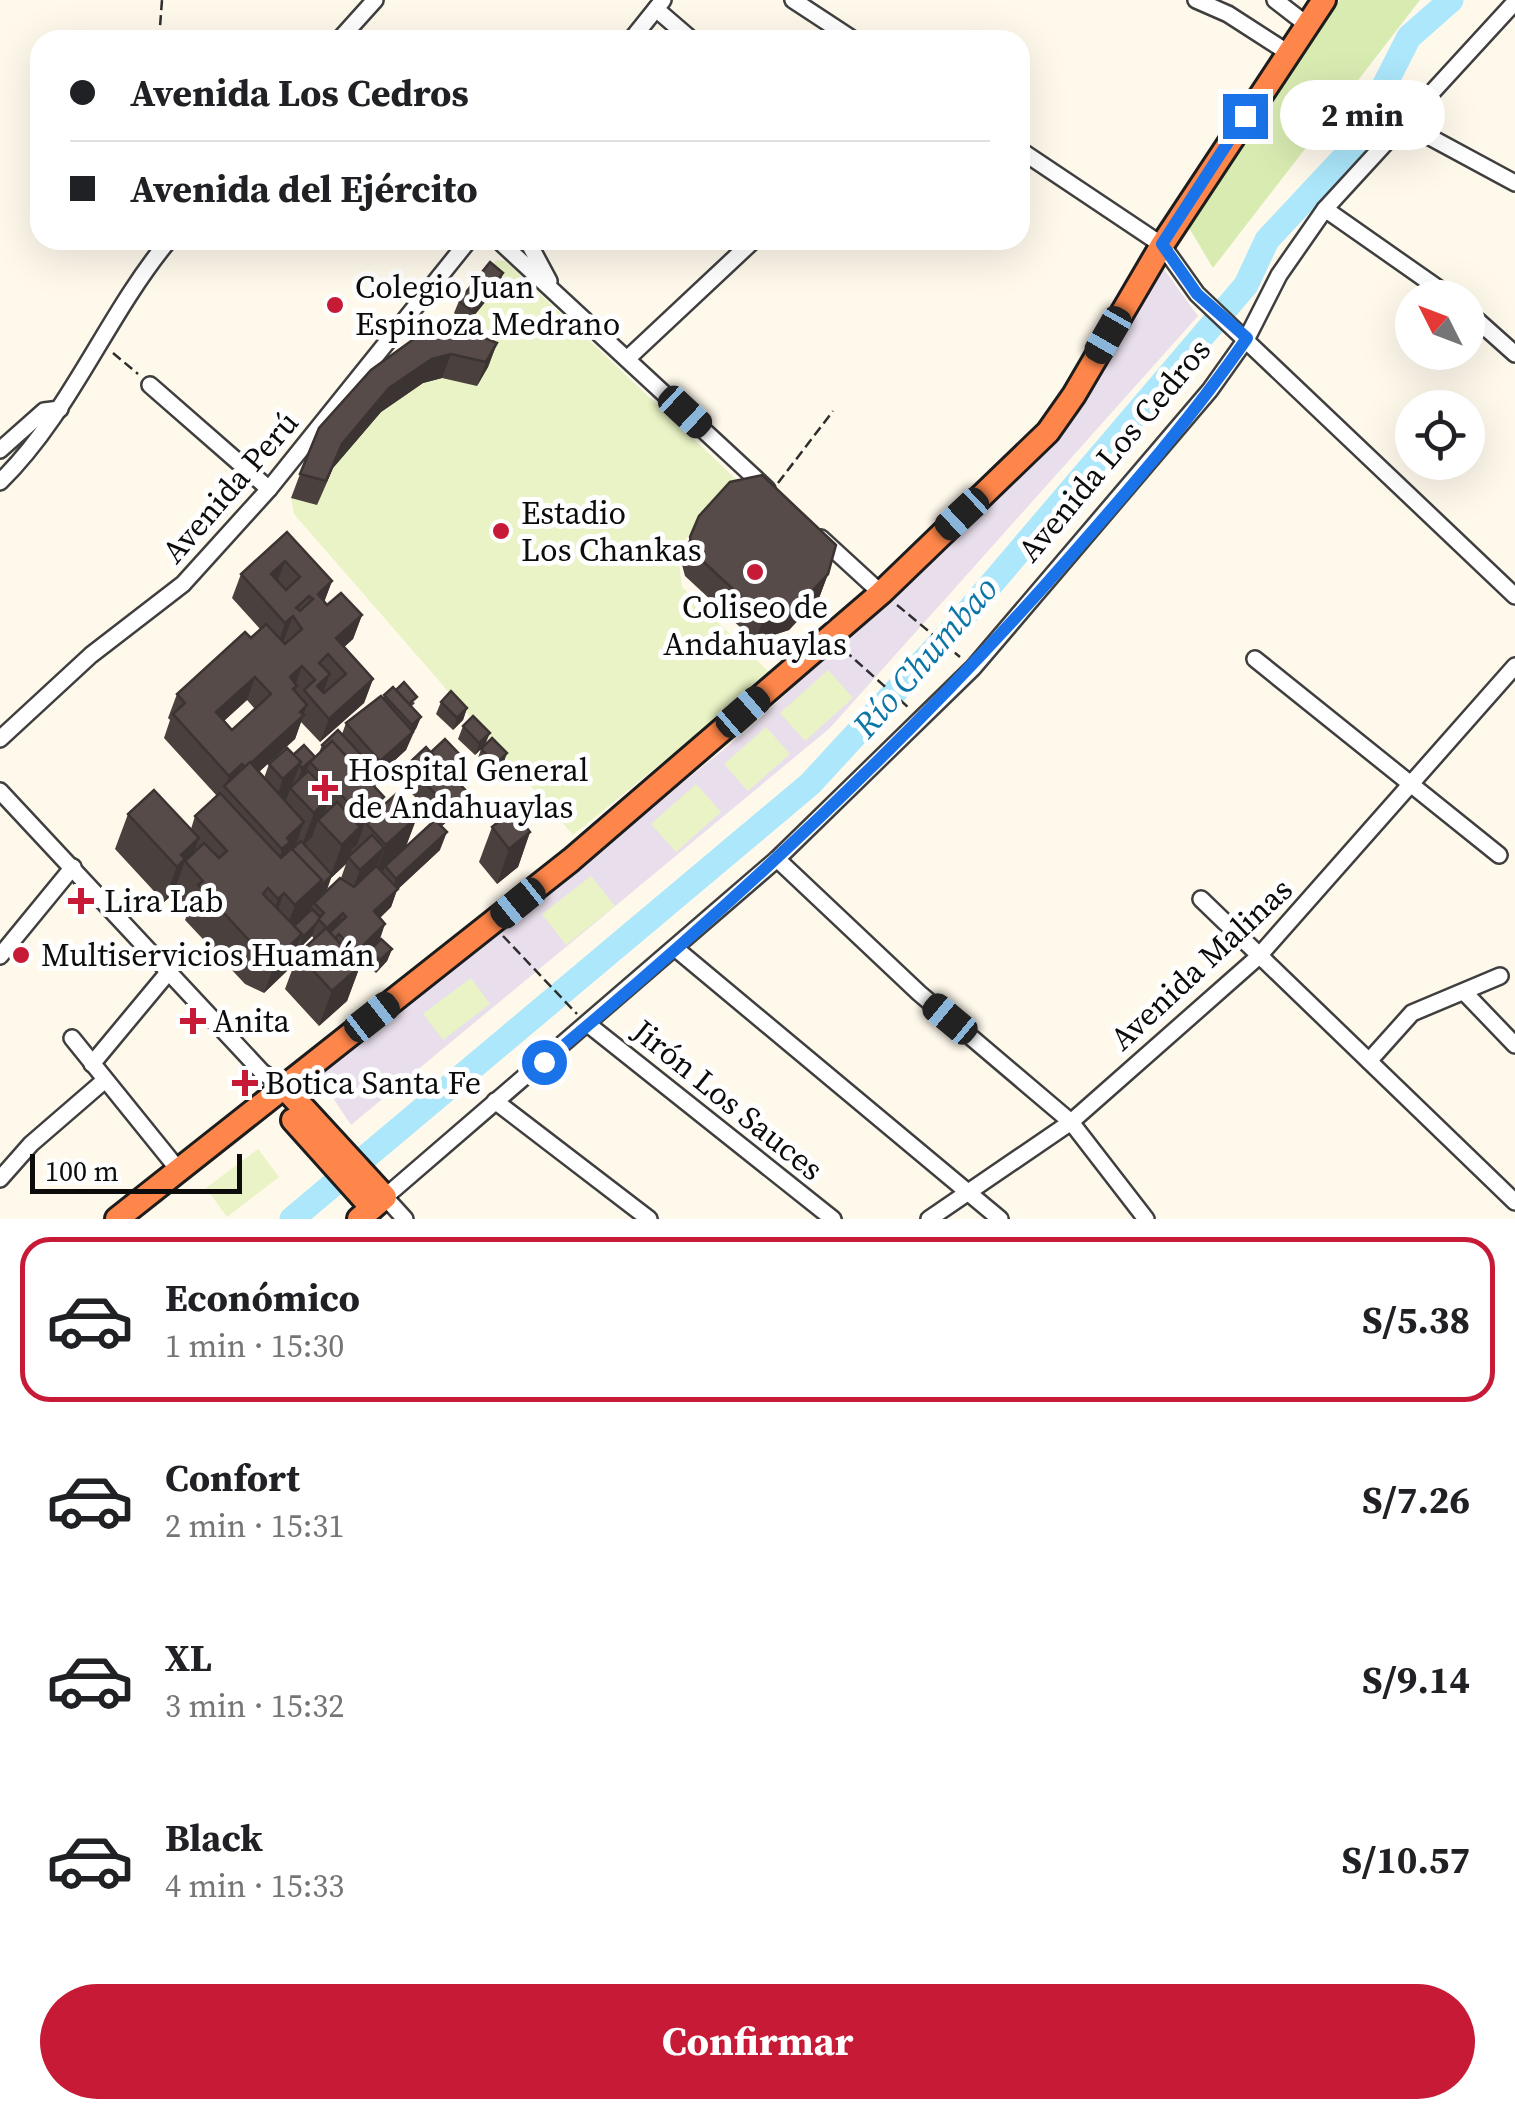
<!DOCTYPE html>
<html lang="es">
<head>
<meta charset="utf-8">
<style>
  body { margin:0; font-family:"Source Serif 4",serif; background:#f6f6f6; color:#202124; height:100vh; display:flex; flex-direction:column; font-size:38px; white-space:nowrap }
  * { box-sizing:border-box; margin:0 }
  p { font-size:32px; color:#757577 }
  .icon { flex:none; width:55px; height:55px; fill:none; stroke:currentColor; stroke-width:2; stroke-linecap:round; stroke-linejoin:round }
  .map { position:relative; height:1219px; overflow:hidden }
  .drawer { display:flex; flex-direction:column; background:#fff; flex:1 }
  .drawer>* { flex:none }
  .guide { position:absolute; left:30px; top:30px; width:1000px; height:220px; border-radius:30px; box-shadow:0 10px 40px #0002; display:grid; align-content:center; height:220px; padding:0 40px; background:#fff }
  .needle { width:65px; rotate:312deg }
  .buttons { position:absolute; left:1395px; top:280px; display:grid; gap:20px }
  .buttons a { display:grid; place-items:center; width:90px; height:90px; border-radius:50%; background:#fff; box-shadow:0 10px 40px #0002; font-size:50px }
  .scale { position:absolute; left:30px; bottom:25px; width:212px; box-sizing:border-box; padding-left:10px; border:5px solid #0c0c0c; border-top:0; font-size:28px; line-height:35px; white-space:nowrap; color:#0c0c0c; -webkit-text-stroke:8px #fff; paint-order:stroke }
  .end { position:absolute; width:45px; height:45px; margin:-22px; border:12px solid #1a73e8; background:#fff; box-shadow:0 0 0 5px #fff }
  .from { border-radius:50% }
  .bubble { position:absolute; height:70px; border-radius:35px; background:#fff; box-shadow:0 10px 40px #0002; font-size:32px; font-weight:700; line-height:70px; text-align:center }
  .car { position:absolute; width:30px; height:60px; margin:-30px -15px; border-radius:12px; box-shadow:0 0 8px 2px #0007; background:linear-gradient(#222 24%,#8ab4d8 0 40%,#222 0 76%,#8ab4d8 0 86%,#222 0) }
  .guide b { display:flex; align-items:center; gap:35px; height:95px; font-size:38px }
  .guide b+b { border-top:2px solid #e0e0e0 }
  .guide i { width:25px; height:25px; background:#202124 }
  ul { padding:18px 0 0; list-style:none }
  li { display:flex; align-items:center; gap:30px; height:165px; margin:0 20px 15px; padding:0 20px; border:5px solid transparent; border-radius:30px }
  li div { flex:1 }
  li b { display:block; font-size:38px }
  li em { font-style:normal; font-weight:700 }
  li.active { border-color:#c71a37 }
  li>.icon { width:90px; height:90px; stroke-width:1.5 }
  .cta { display:flex; gap:20px; margin-top:auto; padding:20px 40px }
  .cta a { flex:1; height:115px; border-radius:60px; background:#c71a37; color:#fff; font-size:40px; font-weight:700; line-height:115px; text-align:center }
  .map>svg:first-child { display:block }
  .industrial { fill:#e9dfec }
  .green { fill:#d8ecb2 }
  .pitch { fill:#e9f3c5 }
  .lines { fill:none; stroke-linecap:round; stroke-linejoin:round }
  .river { stroke:#ace7fb; stroke-width:25 }
  .minor-casing { stroke:#3f3f3f; stroke-width:20 }
  .highway-casing { stroke:#1d1d1d; stroke-width:28 }
  .path { stroke:#2e2e2e; stroke-width:2.5; stroke-dasharray:10 5; stroke-linecap:butt }
  .minor { stroke:#fff; stroke-width:15 }
  .highway { stroke:#ff864a; stroke-width:22 }
  .wall { fill:#4a403e; fill-rule:evenodd }
  .shaded-wall { fill:#3c3432 }
  .building { fill:#564b48; stroke:#3c3432; stroke-width:2.5; fill-rule:evenodd }
  .route { stroke:#1a73e8; stroke-width:12 }
  .poi-dot { fill:#c71a37; stroke:#fff; stroke-width:4 }
  .labels { text-anchor:middle; dominant-baseline:central; stroke-width:10; stroke-linejoin:round; paint-order:stroke }
  .poi-label { font-size:32px; fill:#0c0c0c; stroke:#fff; text-anchor:start }
  .street-label { font-size:32px; fill:#0c0c0c; stroke:#fff }
  .water-label { font-size:35px; font-style:italic; fill:#0c77a7; stroke:#fff }
</style>
</head>
<body>
<div class="map">
<svg width="1515" height="1219" viewBox="0 0 1515 1219">
  <rect width="100%" height="100%" fill="#fff9ec"/>
  <!-- industrial -->
  <polygon class="industrial" points="1163,268 1198,316 830,728 351,1125 319,1077 749,729 946,542 1071,420"/>
  <!-- green -->
  <polygon class="green" points="1340,0 1420,0 1213,268 1188,226"/>
  <!-- pitch -->
  <g class="pitch">
    <polygon points="496,260 505,261 739,482 677,548 682,587 771,674 573,835 294,514 291,498 311,452 432,340"/>
    <polygon points="828,670 853,698 805,741 780,713"/>
    <polygon points="766,727 790,754 748,791 724,764"/>
    <polygon points="696,784 721,812 676,852 651,824"/>
    <polygon points="591,876 615,906 566,945 542,914"/>
    <polygon points="471,978 490,1004 443,1040 423,1014"/>
    <polygon points="258,1149 279,1177 227,1217 206,1188"/>
  </g>
  <g class="lines">
    <!-- river -->
    <polyline class="river" points="292,1219 810,784 953,629 1246,285 1267,240 1352,149 1409,37 1451,0"/>
    <!-- minor casing -->
    <g class="minor-casing">
      <g id="minor">
        <polyline points="793,0 854,40"/>
        <polyline points="1196,0 1228,14 1287,52"/>
        <polyline points="1275,0 1306,24"/>
        <polyline points="656,9 692,40"/>
        <polyline points="339,40 375,0"/>
        <polyline points="631,40 663,0"/>
        <polyline points="1402,122 1515,183"/>
        <polyline points="1020,150 1162,245 1197,294 1515,596"/>
        <polyline points="1325,209 1452,298"/>
        <polyline points="498,240 767,489"/>
        <polyline points="527,240 549,281"/>
        <polyline points="1468,312 1515,354"/>
        <polyline points="627,359 754,240"/>
        <polyline points="150,385 269,489"/>
        <polyline points="0,450 44,411 60,409"/>
        <path d="M0,482C71,412 106,316 169,240"/>
        <polyline points="821,538 881,593"/>
        <polyline points="1255,659 1499,855"/>
        <polyline points="0,739 91,655 183,584 269,489 469,240"/>
        <polyline points="0,791 262,1072 283,1086"/>
        <polyline points="777,859 919,993 1071,1122 1146,1219"/>
        <polyline points="1201,899 1515,1202"/>
        <polyline points="675,948 1000,1219"/>
        <polyline points="0,956 73,867"/>
        <polyline points="1465,993 1515,1045"/>
        <polyline points="589,1025 833,1219"/>
        <polyline points="72,1038 177,1168"/>
        <polyline points="1369,1061 1412,1013 1500,976"/>
        <polyline points="92,1064 171,969"/>
        <polyline points="495,1101 649,1219"/>
        <polyline points="0,1179 31,1144 105,1080"/>
        <polyline points="405,1219 385,1197 777,859 973,668 1210,390 1247,338 1279,275 1325,209 1515,2"/>
        <polyline points="929,1219 1071,1122 1258,957 1515,666"/>
      </g>
    </g>
    <!-- highway casing -->
    <g class="highway-casing">
      <g id="highway">
        <polyline points="283,1086 385,1197 359,1219"/>
        <polyline points="293,1120 372,1208"/>
        <polyline points="117,1219 571,860 881,593 1048,432 1074,395 1162,245 1324,0"/>
      </g>
    </g>
    <!-- path -->
    <g class="path">
      <polyline points="159,40 162,0"/>
      <polyline points="113,353 138,374"/>
      <polyline points="778,483 833,411"/>
      <polyline points="897,605 960,657"/>
      <polyline points="844,650 909,708"/>
      <polyline points="503,936 577,1014"/>
    </g>
    <!-- minor -->
    <use href="#minor" class="minor"/>
    <!-- highway -->
    <use href="#highway" class="highway"/>
  </g>
  <!-- wall -->
  <g class="wall">
    <polygon points="503,273 499,285 468,323 454,313 459,301"/>
    <polygon points="497,343 488,367 477,386 442,378 423,383 381,412 333,468 317,505 291,498 300,474 371,370"/>
    <path d="M287,532L332,581L324,602L327,605L362,615L353,639L344,647L373,679L364,703L320,742L301,722L295,739L259,772L264,778L269,764L293,755L315,757L319,753L322,745L342,734L346,723L383,698L384,695L396,690L415,703L411,707L421,717L406,750L380,774L375,787L379,810L417,817L405,848L440,850L397,890L391,907L380,918L379,941L392,949L387,961L376,973L365,962L370,951L357,962L360,966L347,1001L319,1026L285,989L298,954L314,939L312,936L298,950L296,948L289,969L264,993L245,984L185,920L188,913L172,896L173,894L164,902L115,849L128,814L191,829L195,816L217,796L164,738L170,720L168,718L177,694L260,629L232,598L241,574ZM247,700L255,709L232,730L224,721ZM346,864L341,878L326,891L331,878Z"/>
    <polygon points="690,537 828,574 819,598 789,630 755,641 685,576 681,561"/>
    <polygon points="441,702 467,708 463,720 453,730 436,714"/>
    <polygon points="463,726 485,745 503,765 492,776 477,761 481,749 475,755 458,739"/>
    <polygon points="431,752 462,773 455,779 460,810 442,826 401,782 408,764"/>
    <polygon points="492,827 530,832 518,867 497,884 479,862"/>
  </g>
  <!-- shaded-wall -->
  <g class="shaded-wall">
    <polygon points="503,273 499,285 468,323 472,311"/>
    <polygon points="497,343 488,367 477,386 486,362"/>
    <polygon points="451,354 442,378 423,383 381,412 333,468 317,505 342,444 389,388 432,359"/>
    <polygon points="285,561 276,585 271,574"/>
    <polygon points="828,574 819,598 789,630 755,641 764,618"/>
    <polygon points="332,581 323,605 318,594"/>
    <polygon points="362,615 353,639 332,658 336,638"/>
    <polygon points="293,616 284,640 277,647 285,623"/>
    <polygon points="302,666 294,689 297,686 288,710 290,677"/>
    <polygon points="330,674 321,698 317,686"/>
    <polygon points="255,677 247,700 207,736 216,712"/>
    <polygon points="373,679 364,703 320,742 329,719"/>
    <polygon points="307,705 295,739 237,792 246,768"/>
    <polygon points="467,708 463,720 453,730 457,718"/>
    <polygon points="421,717 416,729 407,737 412,725"/>
    <polygon points="413,732 406,750 374,779 380,761"/>
    <polygon points="490,733 485,745 475,755 479,743"/>
    <polygon points="507,753 503,765 492,776 496,764"/>
    <polygon points="315,757 310,762 306,773 298,780 302,768"/>
    <polygon points="466,761 462,773 447,787 452,775"/>
    <polygon points="301,762 286,800 270,814 283,779"/>
    <polygon points="242,764 233,788 225,787 229,776"/>
    <polygon points="467,792 460,810 442,826 448,808"/>
    <polygon points="331,795 321,823 318,820 312,837 301,848 314,813"/>
    <polygon points="384,797 372,830 365,822 357,845 352,849 346,864 331,878 326,893 312,906 309,915 282,940 295,905 322,880 330,877 342,845 357,831 362,817"/>
    <polygon points="417,817 404,852 385,866 384,870 373,880 386,845"/>
    <polygon points="304,822 292,857 269,884 287,838"/>
    <polygon points="447,832 440,850 397,890 391,907 367,930 374,911 390,896 396,879"/>
    <polygon points="530,832 518,867 497,884 509,849"/>
    <polygon points="199,838 189,866 185,861 173,894 164,902 181,855"/>
    <polygon points="384,848 371,883 347,905 360,870"/>
    <polygon points="284,893 271,928 265,934 278,899"/>
    <polygon points="343,913 336,931 328,939 327,928"/>
    <polygon points="316,924 312,936 298,950 302,938"/>
    <polygon points="385,924 379,942 352,967 352,962 356,952"/>
    <polygon points="302,934 289,969 264,993 277,958"/>
    <polygon points="392,949 387,961 376,973 380,960"/>
    <polygon points="360,966 347,1001 319,1026 332,991"/>
  </g>
  <!-- building -->
  <g class="building">
    <polygon points="490,262 503,273 472,311 459,301"/>
    <polygon points="464,330 497,343 486,362 451,354 432,359 389,388 342,444 326,481 300,474 319,428 371,370 418,336"/>
    <polygon points="762,475 836,545 828,574 798,606 764,618 693,552 690,537 699,516 730,482"/>
    <path d="M287,532L332,581L318,594L327,605L341,593L362,615L336,638L373,679L329,719L304,690L315,680L302,666L290,677L297,686L293,689L307,705L300,712L304,715L251,763L245,767L242,764L229,776L173,714L185,703L177,694L245,632L251,638L266,624L285,644L302,629L293,616L285,623L241,574ZM285,561L300,577L286,590L271,574ZM309,596L313,599L300,611L296,608ZM328,654L346,674L324,693L317,686L330,674L319,663ZM255,677L271,694L232,730L216,712Z"/>
    <polygon points="404,682 417,697 409,704 396,690"/>
    <polygon points="393,687 421,717 412,725 384,695"/>
    <polygon points="451,691 467,708 457,718 441,702"/>
    <polygon points="381,696 413,732 380,761 346,723"/>
    <polygon points="473,716 490,733 479,743 463,726"/>
    <polygon points="338,730 380,775 371,783 332,741 325,748 322,745"/>
    <polygon points="492,738 507,753 496,764 481,749"/>
    <polygon points="445,739 466,761 452,775 431,752"/>
    <polygon points="332,741 384,797 362,817 310,762"/>
    <polygon points="304,745 315,757 302,768 299,765 301,762 293,755"/>
    <polygon points="426,747 467,792 448,808 408,764"/>
    <polygon points="287,748 301,762 283,779 269,764"/>
    <polygon points="250,762 304,822 287,838 290,842 282,849 224,786"/>
    <polygon points="308,771 331,795 314,813 290,788"/>
    <polygon points="154,790 199,838 181,855 185,859 177,867 128,814"/>
    <polygon points="220,793 281,858 292,848 322,880 295,905 284,893 278,899 268,888 263,894 302,934 277,958 257,949 198,885 203,881 185,861 204,843 219,858 227,851 195,816"/>
    <polygon points="396,794 417,817 386,845 365,822"/>
    <polygon points="337,802 360,827 342,845 318,820"/>
    <polygon points="513,810 530,832 509,849 492,827"/>
    <polygon points="435,820 447,832 396,879 385,866"/>
    <polygon points="372,835 384,848 360,870 348,857"/>
    <polygon points="301,841 332,875 319,888 322,880 292,849"/>
    <polygon points="376,866 398,889 374,911 385,924 356,952 339,934 335,938 330,932 346,917 343,913 327,928 318,919 324,913 314,903 340,878 354,887"/>
    <polygon points="312,909 320,917 316,924 302,938 300,936 302,934 294,926"/>
    <polygon points="326,928 360,966 332,991 298,954"/>
    <polygon points="381,939 392,949 380,960 370,950"/>
  </g>
  <g class="lines">
    <!-- route -->
    <path class="route" d="M544,1062C732,906 910,740 1070,557C1132,486 1194,415 1247,338L1197,294L1162,244L1245,116"/>
  </g>
  <!-- markers -->
  <g class="poi-dot">
    <circle cx="335" cy="305" r="10"/>
    <circle cx="501" cy="531" r="10"/>
    <circle cx="755" cy="572" r="10"/>
    <path d="M320 773h10v10h10v10h-10v10h-10v-10h-10v-10h10z"/>
    <path d="M76 886h10v10h10v10h-10v10h-10v-10h-10v-10h10z"/>
    <circle cx="21" cy="955" r="10"/>
    <path d="M188 1006h10v10h10v10h-10v10h-10v-10h-10v-10h10z"/>
    <path d="M240 1068h10v10h10v10h-10v10h-10v-10h-10v-10h10z"/>
  </g>
  <g class="labels">
    <!-- poi labels -->
    <g class="poi-label">
      <text x="355" y="287">Colegio Juan<tspan x="355" dy="37">Espinoza Medrano</tspan></text>
      <text x="521" y="513">Estadio<tspan x="521" dy="37">Los Chankas</tspan></text>
      <text x="755" y="607" text-anchor="middle">Coliseo de<tspan x="755" dy="37">Andahuaylas</tspan></text>
      <text x="348" y="770">Hospital General<tspan x="348" dy="37">de Andahuaylas</tspan></text>
      <text x="104" y="901">Lira Lab</text>
      <text x="41" y="955">Multiservicios Huamán</text>
      <text x="213" y="1021">Anita</text>
      <text x="265" y="1083">Botica Santa Fe</text>
    </g>
    <!-- street labels -->
    <g class="street-label">
      <text transform="translate(1114 450) rotate(-50)">Avenida Los Cedros</text>
      <text transform="translate(230 487) rotate(-49)">Avenida Perú</text>
      <text transform="translate(1201 964) rotate(-43)">Avenida Malinas</text>
      <text transform="translate(728 1100) rotate(39)">Jirón Los Sauces</text>
    </g>
    <!-- water labels -->
    <g class="water-label">
      <text transform="translate(925 657) rotate(-49)">Río Chumbao</text>
    </g>
  </g>
</svg>
<div class="buttons">
<a><svg class="needle" viewBox="-14 -14 28 28"><path d="M0-13l5 13h-10z" fill="#e53935"/><path d="M0 13l5-13h-10z" fill="#757577"/></svg></a>
<a><svg class="icon" aria-label="locate" viewBox="0 0 24 24"><circle cx="12" cy="12" r="6"/><path d="M12 2v4M12 18v4M2 12h4M18 12h4"/></svg></a>
</div>
<div class="scale">100 m</div>
<i class="end from" style="left:544px;top:1062px"></i>
<i class="end" style="left:1245px;top:116px"></i>
<div class="bubble" style="left:1280px;top:80px;width:165px">2 min</div>
<i class="car" style="left:1108px;top:335px;rotate:210deg"></i>
<i class="car" style="left:685px;top:412px;rotate:133deg"></i>
<i class="car" style="left:962px;top:514px;rotate:227deg"></i>
<i class="car" style="left:743px;top:712px;rotate:49deg"></i>
<i class="car" style="left:518px;top:903px;rotate:231deg"></i>
<i class="car" style="left:372px;top:1017px;rotate:52deg"></i>
<i class="car" style="left:950px;top:1019px;rotate:310deg"></i>
<div class="guide">
<b><i class="from"></i>Avenida Los Cedros</b>
<b><i></i>Avenida del Ejército</b>
</div>
</div>
<section class="drawer">
<ul>
<li class="active"><svg class="icon" aria-label="car" viewBox="0 0 24 24"><path d="M5 17H2v-5l4-1 3-4h7l3 4 3 1v5h-3M9 17h6M6 11h13"/><circle cx="7" cy="17" r="2"/><circle cx="17" cy="17" r="2"/></svg><div><b>Económico</b><p>1 min · 15:30</p></div><em>S/5.38</em></li>
<li><svg class="icon" aria-label="car" viewBox="0 0 24 24"><path d="M5 17H2v-5l4-1 3-4h7l3 4 3 1v5h-3M9 17h6M6 11h13"/><circle cx="7" cy="17" r="2"/><circle cx="17" cy="17" r="2"/></svg><div><b>Confort</b><p>2 min · 15:31</p></div><em>S/7.26</em></li>
<li><svg class="icon" aria-label="car" viewBox="0 0 24 24"><path d="M5 17H2v-5l4-1 3-4h7l3 4 3 1v5h-3M9 17h6M6 11h13"/><circle cx="7" cy="17" r="2"/><circle cx="17" cy="17" r="2"/></svg><div><b>XL</b><p>3 min · 15:32</p></div><em>S/9.14</em></li>
<li><svg class="icon" aria-label="car" viewBox="0 0 24 24"><path d="M5 17H2v-5l4-1 3-4h7l3 4 3 1v5h-3M9 17h6M6 11h13"/><circle cx="7" cy="17" r="2"/><circle cx="17" cy="17" r="2"/></svg><div><b>Black</b><p>4 min · 15:33</p></div><em>S/10.57</em></li>
</ul>
<div class="cta"><a>Confirmar</a></div>
</section>
</body>
</html>
